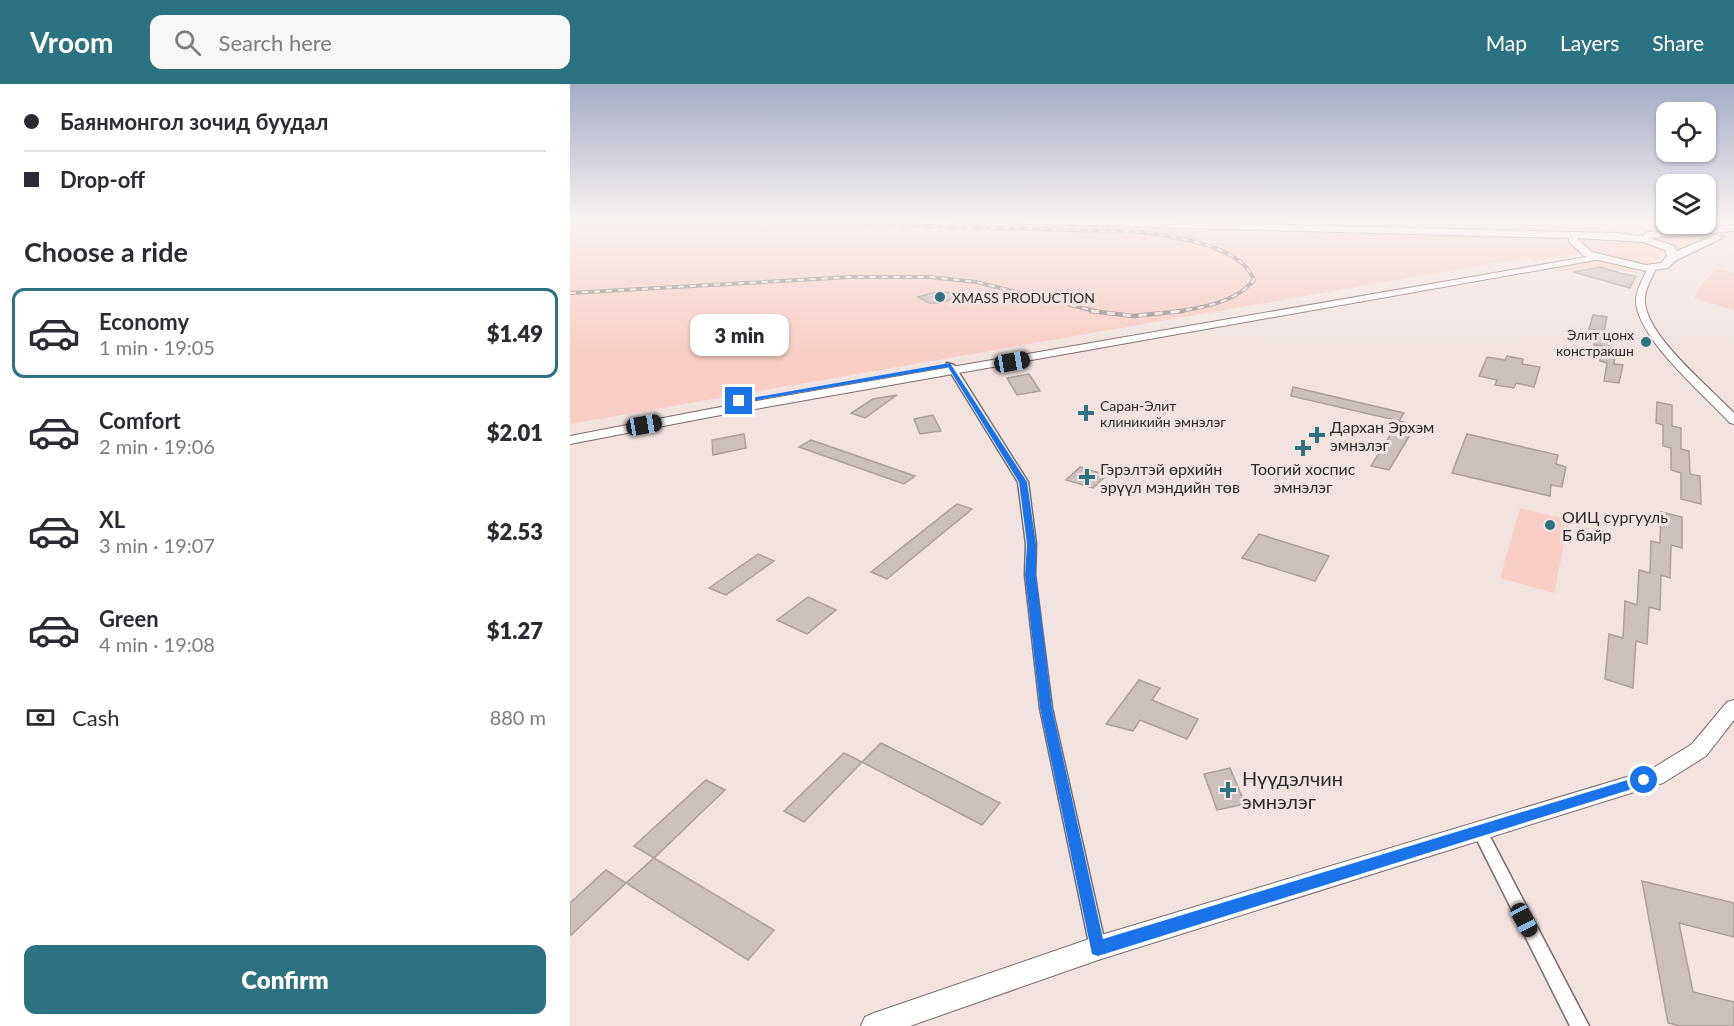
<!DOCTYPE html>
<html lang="en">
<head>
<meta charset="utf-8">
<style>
  body { margin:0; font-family:Lato,sans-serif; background:#f7f7f7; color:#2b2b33; height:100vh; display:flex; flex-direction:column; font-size:22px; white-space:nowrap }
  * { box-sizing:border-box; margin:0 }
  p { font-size:20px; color:#7c7c81 }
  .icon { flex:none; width:33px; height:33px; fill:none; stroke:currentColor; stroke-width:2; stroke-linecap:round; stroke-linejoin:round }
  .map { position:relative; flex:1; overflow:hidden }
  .panel { display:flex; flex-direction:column; background:#fff; width:570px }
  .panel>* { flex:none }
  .guide { display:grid; align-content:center; height:132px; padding:0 24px; background:#fff }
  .buttons { position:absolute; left:1086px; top:18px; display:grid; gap:12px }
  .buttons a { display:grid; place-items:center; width:60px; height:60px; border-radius:12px; background:#fff; box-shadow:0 2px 4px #0004; font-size:30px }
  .end { position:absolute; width:27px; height:27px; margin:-14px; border:8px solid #1a73e8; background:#fff; box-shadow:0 0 0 3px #fff }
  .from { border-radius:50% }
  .bubble { position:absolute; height:42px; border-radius:12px; background:#fff; box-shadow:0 2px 4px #0004; font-size:20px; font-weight:800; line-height:42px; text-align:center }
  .car { position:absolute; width:18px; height:36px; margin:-18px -9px; border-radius:8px; box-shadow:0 0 4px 2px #0007; background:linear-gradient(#222 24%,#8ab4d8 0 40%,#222 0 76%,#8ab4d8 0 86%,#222 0) }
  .guide b { display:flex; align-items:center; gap:21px; height:57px; font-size:22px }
  .guide b+b { border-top:2px solid #e1e1e2 }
  .guide i { width:15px; height:15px; background:#2b2b33 }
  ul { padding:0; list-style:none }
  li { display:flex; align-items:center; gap:18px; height:90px; margin:0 12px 9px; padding:0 12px; border:3px solid transparent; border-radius:12px }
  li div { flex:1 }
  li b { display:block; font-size:22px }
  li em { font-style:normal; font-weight:800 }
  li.on { border-color:#2d7281 }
  li>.icon { width:54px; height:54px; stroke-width:1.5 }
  h2 { padding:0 24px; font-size:27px; line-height:72px }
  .pay { display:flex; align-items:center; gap:15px; height:66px; padding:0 24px; font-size:22px }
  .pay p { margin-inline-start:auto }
  .action { display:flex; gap:12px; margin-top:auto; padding:12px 24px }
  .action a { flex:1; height:69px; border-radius:12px; background:#2d7281; color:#fff; font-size:24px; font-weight:800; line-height:69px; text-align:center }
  header { display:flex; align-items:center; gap:36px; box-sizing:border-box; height:84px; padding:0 30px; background:#2d7281; color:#fff }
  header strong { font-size:28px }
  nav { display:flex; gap:33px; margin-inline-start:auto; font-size:21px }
  .search { width:420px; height:54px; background:#f7f7f7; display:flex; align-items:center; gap:15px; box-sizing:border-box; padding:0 21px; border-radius:12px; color:#7c7c81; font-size:22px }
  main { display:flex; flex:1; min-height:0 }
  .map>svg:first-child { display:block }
  .green { fill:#f8cdc3 }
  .building { fill:#cdbfbc; stroke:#ac9f9b; stroke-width:1.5 }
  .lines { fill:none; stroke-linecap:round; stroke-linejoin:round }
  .street-casing { stroke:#776a68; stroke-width:3 }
  .secondary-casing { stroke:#776a68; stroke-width:2 }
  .highway-casing { stroke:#776a68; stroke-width:2 }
  .street { fill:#fff; fill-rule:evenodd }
  .secondary { fill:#fff; fill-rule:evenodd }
  .highway { fill:#fff; fill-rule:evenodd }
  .rail-far1-casing { stroke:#978c8a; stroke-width:4 }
  .rail-casing { stroke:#978c8a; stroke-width:4.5 }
  .rail-far1 { stroke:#f2e3e0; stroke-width:2; stroke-dasharray:6; stroke-linecap:butt }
  .rail { stroke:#f2e3e0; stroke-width:3; stroke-dasharray:8; stroke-linecap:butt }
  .route { fill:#1a73e8 }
  .poi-dot { fill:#2d7281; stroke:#f2e3e0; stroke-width:2 }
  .labels { text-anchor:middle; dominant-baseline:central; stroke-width:6; stroke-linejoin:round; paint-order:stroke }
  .far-poi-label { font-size:14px; fill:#2f2a29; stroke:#f2e3e0; text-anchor:start }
  .poi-label { font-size:16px; fill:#2f2a29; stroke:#f2e3e0; text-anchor:start }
  .near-poi-label { font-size:20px; fill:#2f2a29; stroke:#f2e3e0; text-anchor:start }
</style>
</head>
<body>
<header>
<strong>Vroom</strong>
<div class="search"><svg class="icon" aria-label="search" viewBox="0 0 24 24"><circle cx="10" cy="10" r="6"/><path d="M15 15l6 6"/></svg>Search here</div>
<nav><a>Map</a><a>Layers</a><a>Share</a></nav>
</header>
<main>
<section class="panel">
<div class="guide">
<b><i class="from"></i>Баянмонгол зочид буудал</b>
<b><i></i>Drop-off</b>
</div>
<h2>Choose a ride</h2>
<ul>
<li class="on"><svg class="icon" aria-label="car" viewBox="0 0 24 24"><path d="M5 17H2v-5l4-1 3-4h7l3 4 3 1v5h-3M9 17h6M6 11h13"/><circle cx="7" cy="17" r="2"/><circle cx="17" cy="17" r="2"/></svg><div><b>Economy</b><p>1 min · 19:05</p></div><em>$1.49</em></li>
<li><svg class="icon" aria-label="car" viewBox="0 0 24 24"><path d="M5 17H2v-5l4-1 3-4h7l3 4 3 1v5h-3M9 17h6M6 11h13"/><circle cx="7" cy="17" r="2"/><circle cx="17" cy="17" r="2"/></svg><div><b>Comfort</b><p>2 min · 19:06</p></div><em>$2.01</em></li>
<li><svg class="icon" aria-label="car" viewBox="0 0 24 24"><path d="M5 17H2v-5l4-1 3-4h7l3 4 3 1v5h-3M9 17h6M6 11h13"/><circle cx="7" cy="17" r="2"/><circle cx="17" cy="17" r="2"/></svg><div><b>XL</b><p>3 min · 19:07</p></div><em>$2.53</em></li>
<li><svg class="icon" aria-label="car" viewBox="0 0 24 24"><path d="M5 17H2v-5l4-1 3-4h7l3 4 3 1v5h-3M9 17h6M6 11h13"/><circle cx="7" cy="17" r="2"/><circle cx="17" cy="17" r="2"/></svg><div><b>Green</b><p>4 min · 19:08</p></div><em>$1.27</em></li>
</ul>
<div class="pay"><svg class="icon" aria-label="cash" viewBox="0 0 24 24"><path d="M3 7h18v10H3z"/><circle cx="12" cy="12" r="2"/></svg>Cash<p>880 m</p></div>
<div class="action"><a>Confirm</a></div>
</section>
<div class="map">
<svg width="1164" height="942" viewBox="0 0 1164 942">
  <rect width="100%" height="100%" fill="#f2e3e0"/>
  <!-- green -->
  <g class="green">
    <polygon points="0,135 152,135 987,154 999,157 1007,169 965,177 959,173 0,340"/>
    <polygon points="1164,145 1164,147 1111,165 1079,154"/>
    <path d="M1016,154C1034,155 1086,153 1094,169L1083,180C1060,181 1029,174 1012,158Z"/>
    <polygon points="1022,176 1058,183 1072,191 1029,182 990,188 979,184"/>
    <polygon points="1147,185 1164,189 1164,226 1124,215 1131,201"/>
    <polygon points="950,424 999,436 984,509 930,494"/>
  </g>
  <!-- building -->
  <g class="building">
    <polygon points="1030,183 1050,189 1066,192 1060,204 1003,188"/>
    <polygon points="366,208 377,208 388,213 371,219 359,219 348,213"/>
    <polygon points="1023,231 1037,233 1034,248 1019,245"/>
    <polygon points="1027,247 1041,249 1039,263 1046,264 1044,280 1053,281 1049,299 1034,297 1037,279 1030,277 1032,262 1024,261"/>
    <polygon points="937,272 953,275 952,280 970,283 964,303 946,299 944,304 925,301 927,296 909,292 917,273 935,276"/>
    <polygon points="459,290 470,307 447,311 437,294"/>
    <polygon points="723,303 834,329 829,337 721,312"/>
    <polygon points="327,311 295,334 281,329 303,315"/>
    <polygon points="1087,318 1102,321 1102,342 1111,344 1111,365 1119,367 1120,390 1130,392 1131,420 1111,415 1111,389 1101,386 1101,364 1093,362 1093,341 1086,339"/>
    <polygon points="363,331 371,347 350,350 344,335"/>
    <polygon points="829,337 846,341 819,386 801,382"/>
    <polygon points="174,350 176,364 143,371 142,356"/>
    <polygon points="897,350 988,371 986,380 996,383 992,403 981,401 980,412 882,389"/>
    <polygon points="241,356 345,392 334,400 229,363"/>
    <polygon points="510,383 537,391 523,404 496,396"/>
    <polygon points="387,420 402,425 317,495 301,488"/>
    <polygon points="1091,428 1112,433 1112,464 1101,461 1100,494 1091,491 1090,526 1079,523 1077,560 1066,557 1063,604 1035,595 1039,550 1053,554 1055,517 1067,521 1069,486 1080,489 1081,457 1090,459"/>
    <polygon points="689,450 759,472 745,497 672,474"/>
    <polygon points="188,470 204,477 156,511 139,504"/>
    <polygon points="238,513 266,526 237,550 207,536"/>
    <polygon points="569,596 590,604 582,616 628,635 617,655 570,636 563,647 536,640"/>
    <polygon points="311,659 369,688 430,719 412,741 292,678"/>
    <polygon points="274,669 292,678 234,738 214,727"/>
    <polygon points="660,684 675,720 647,726 634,690"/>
    <polygon points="136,696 155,706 84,774 64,762"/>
    <polygon points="84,774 204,846 178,876 56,799"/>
    <polygon points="36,786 56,799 0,852 0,819"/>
    <polygon points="1072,797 1164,819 1164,853 1109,839 1123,908 1164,918 1164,942 1110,942 1098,939"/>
  </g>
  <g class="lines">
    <!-- street casing -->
    <g class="street-casing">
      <g id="street">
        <polygon points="377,279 384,281 458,398 466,460 465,491 482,624 536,864 534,870 528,872 522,870 520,864 470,624 455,491 456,460 448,398 376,281"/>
        <polygon points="910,741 915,743 1019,942 1000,942 903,748 905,743"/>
      </g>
    </g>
    <!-- secondary casing -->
    <g class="secondary-casing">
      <g id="secondary">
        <polygon points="1028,171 1032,173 1031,175 140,333 0,360 0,352 140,325"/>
        <path d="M1079,182L1086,184C1083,193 1075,204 1075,214C1072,249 1141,304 1164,329V340L1160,339C1135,311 1066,254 1066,216C1066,206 1074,192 1079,182Z"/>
        <polygon points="1164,616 1164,636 1136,672 1093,699 528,876 340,942 291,942 295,933 304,929 528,852 1080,686 1122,660 1157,618"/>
      </g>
    </g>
    <!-- highway casing -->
    <g class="highway-casing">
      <path id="highway" d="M256,135H471L1045,149L1072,152L1077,148L1164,141V147L1080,154L1104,162L1107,167L1145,151L1154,153L1105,177L1098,184L1076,187L1024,175L1014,172L999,158V154L384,138L379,141L261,138ZM1007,154L1073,158L1095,166L1097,172L1091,179L1076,181L1022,168Z"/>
    </g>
    <!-- street -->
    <use href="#street" class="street"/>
    <!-- secondary -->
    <use href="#secondary" class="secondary"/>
    <!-- highway -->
    <use href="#highway" class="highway"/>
    <!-- rail-far1 casing -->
    <g class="rail-far1-casing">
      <g id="rail-far1">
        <polyline points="0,135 10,135"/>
        <path d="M109,135L572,148C605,153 671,161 684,196C665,219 631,224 603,228"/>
        <polyline points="0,209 281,193 360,193 406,198 529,228"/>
      </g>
    </g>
    <!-- rail casing -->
    <g class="rail-casing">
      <polyline id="rail" points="521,227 563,232 613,227"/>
    </g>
    <!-- rail-far1 -->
    <use href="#rail-far1" class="rail-far1"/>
    <!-- rail -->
    <use href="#rail" class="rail"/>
  </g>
  <!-- sky -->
  <linearGradient id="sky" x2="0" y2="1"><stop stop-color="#a4acc5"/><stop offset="0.51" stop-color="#f9f2f1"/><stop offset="1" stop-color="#f9f2f1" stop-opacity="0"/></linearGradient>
  <rect width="1164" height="267" fill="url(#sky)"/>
  <!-- route -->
  <polygon class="route" points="380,279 457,398 466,460 466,491 482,624 533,855 1074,691 1078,693 1080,696 1078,700 528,872 522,870 470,624 455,491 457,460 449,398 378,283 169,319 165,317"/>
  <!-- markers -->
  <g class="poi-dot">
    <circle cx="370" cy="213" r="6"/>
    <circle cx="1076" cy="258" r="6"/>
    <path d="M513 320h6v6h6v6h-6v6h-6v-6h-6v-6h6z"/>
    <path d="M744 342h6v6h6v6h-6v6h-6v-6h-6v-6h6z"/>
    <path d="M730 355h6v6h6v6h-6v6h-6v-6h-6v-6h6z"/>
    <path d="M514 384h6v6h6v6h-6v6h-6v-6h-6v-6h6z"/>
    <circle cx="980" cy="441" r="6"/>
    <path d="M655 697h6v6h6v6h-6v6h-6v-6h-6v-6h6z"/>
  </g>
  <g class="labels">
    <!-- far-poi labels -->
    <g class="far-poi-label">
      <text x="382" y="213">XMASS PRODUCTION</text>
      <text x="1064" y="250" text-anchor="end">Элит цонх<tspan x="1064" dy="16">констракшн</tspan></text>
      <text x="530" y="321">Саран-Элит<tspan x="530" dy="16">клиникийн эмнэлэг</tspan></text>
    </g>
    <!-- poi labels -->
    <g class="poi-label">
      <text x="760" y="342">Дархан Эрхэм<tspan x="760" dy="18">эмнэлэг</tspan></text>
      <text x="530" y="384">Гэрэлтэй өрхийн<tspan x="530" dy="18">эрүүл мэндийн төв</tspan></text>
      <text x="733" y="384" text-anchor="middle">Тоогий хоспис<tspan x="733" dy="18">эмнэлэг</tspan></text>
      <text x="992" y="432">ОИЦ сургууль<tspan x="992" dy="18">Б байр</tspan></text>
    </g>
    <!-- near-poi labels -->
    <g class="near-poi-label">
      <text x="672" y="694">Нүүдэлчин<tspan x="672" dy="23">эмнэлэг</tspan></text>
    </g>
  </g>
</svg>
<div class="buttons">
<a><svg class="icon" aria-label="locate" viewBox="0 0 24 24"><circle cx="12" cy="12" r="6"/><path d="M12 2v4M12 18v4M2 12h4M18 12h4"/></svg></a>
<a><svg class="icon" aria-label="layers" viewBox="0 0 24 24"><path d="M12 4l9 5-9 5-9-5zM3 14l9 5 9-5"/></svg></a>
</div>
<i class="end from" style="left:1074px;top:696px"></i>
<i class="end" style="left:169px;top:317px"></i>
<div class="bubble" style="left:120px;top:230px;width:99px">3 min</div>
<i class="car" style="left:442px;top:278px;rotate:80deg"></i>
<i class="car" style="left:74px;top:341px;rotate:80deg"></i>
<i class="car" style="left:954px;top:836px;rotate:152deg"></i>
</div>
</main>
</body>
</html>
